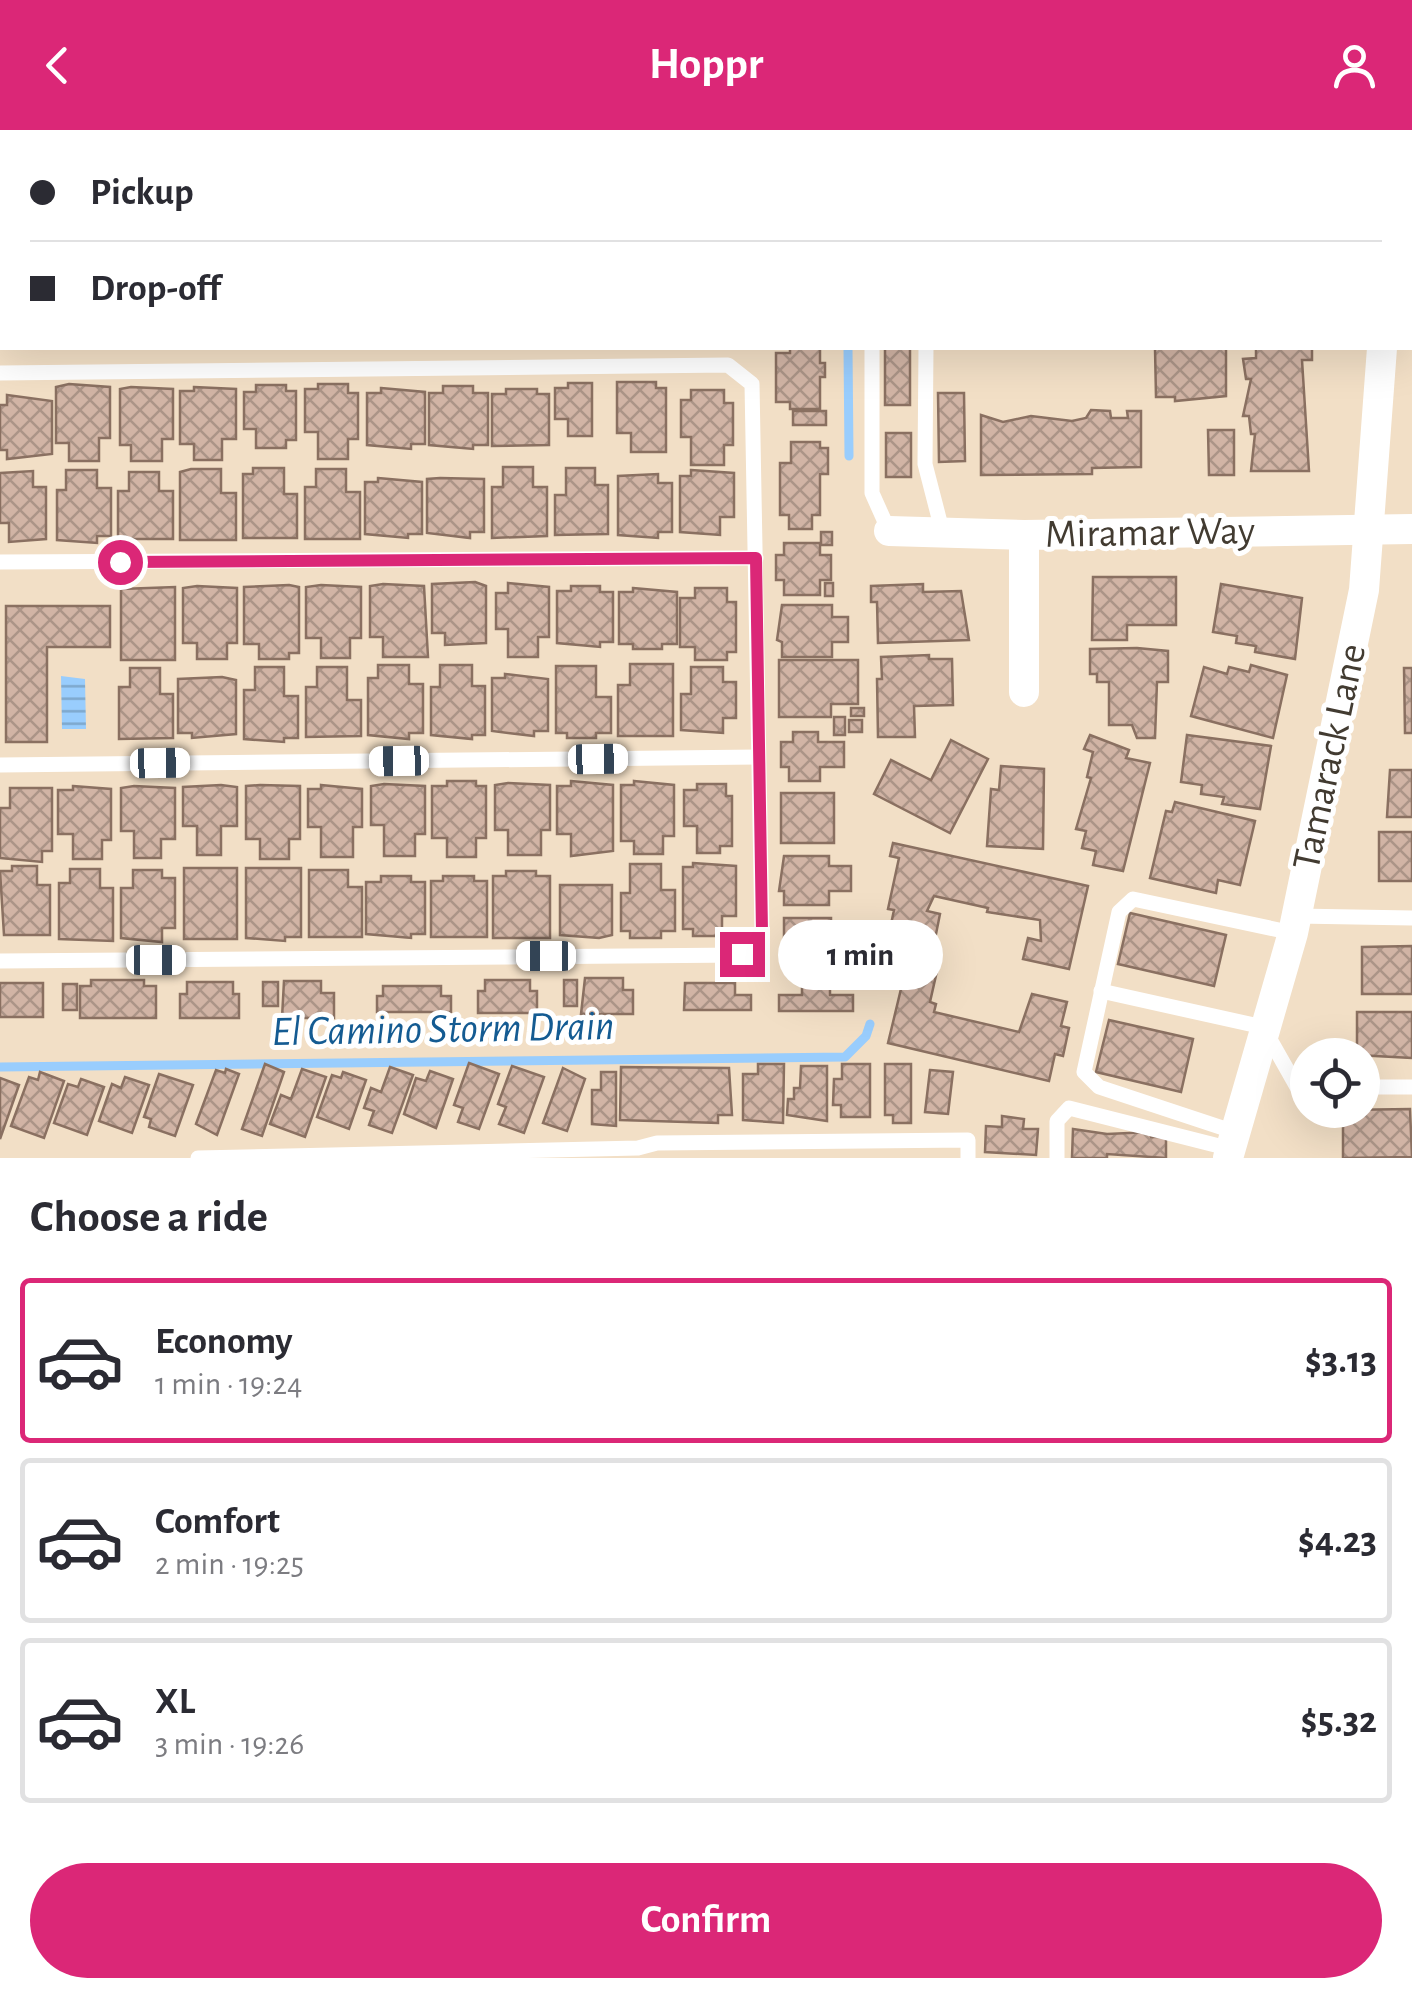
<!DOCTYPE html>
<html lang="en">
<head>
<meta charset="utf-8">
<style>
  body { margin:0; font-family:"Alegreya Sans",sans-serif; background:#f2f2f3; color:#2b2b33; height:100vh; display:flex; flex-direction:column; font-size:38px; white-space:nowrap }
  * { box-sizing:border-box; margin:0 }
  p { font-size:32px; color:#7c7c81 }
  .icon { flex:none; width:55px; height:55px; fill:none; stroke:currentColor; stroke-width:2; stroke-linecap:round; stroke-linejoin:round }
  .map { position:relative; height:1028px; overflow:hidden }
  .sheet { display:flex; flex-direction:column; background:#fff; flex:1 }
  .sheet>* { flex:none }
  .top-card { position:absolute; left:0px; top:0px; width:1412px; height:220px; box-shadow:0 10px 40px #0002; display:grid; align-content:center; height:220px; padding:0 30px; background:#fff }
  .fabs { position:absolute; left:1290px; top:908px; display:grid; gap:20px }
  .fabs a { display:grid; place-items:center; width:90px; height:90px; border-radius:50%; background:#fff; box-shadow:0 10px 40px #0002; font-size:50px }
  .end { position:absolute; width:45px; height:45px; margin:-22px; border:12px solid #db2777; background:#fff; box-shadow:0 0 0 5px #fff }
  .from { border-radius:50% }
  .bubble { position:absolute; height:70px; border-radius:35px; background:#fff; box-shadow:0 10px 40px #0002; font-size:32px; font-weight:700; line-height:70px; text-align:center }
  .car { position:absolute; width:30px; height:60px; margin:-30px -15px; border-radius:12px; box-shadow:0 0 8px 2px #0007; background:linear-gradient(#fff 24%,#345 0 40%,#fff 0 76%,#345 0 86%,#fff 0) }
  .top-card b { display:flex; align-items:center; gap:35px; height:95px; font-size:38px }
  .top-card b+b { border-top:2px solid #e1e1e2 }
  .top-card i { width:25px; height:25px; background:#2b2b33 }
  ul { padding:0; list-style:none }
  li { display:flex; align-items:center; gap:30px; height:165px; margin:0 20px 15px; padding:0 10px; border:5px solid #e1e1e2; border-radius:10px }
  li div { flex:1 }
  li b { display:block; font-size:38px }
  li em { font-style:normal; font-weight:700 }
  li.active { border-color:#db2777 }
  li>.icon { width:90px; height:90px; stroke-width:1.5 }
  h2 { padding:0 30px; font-size:45px; line-height:120px }
  .primary-button { display:flex; gap:20px; margin-top:auto; padding:20px 30px }
  .primary-button a { flex:1; height:115px; border-radius:60px; background:#db2777; color:#fff; font-size:40px; font-weight:700; line-height:115px; text-align:center }
  header { display:flex; justify-content:space-between; align-items:center; height:130px; padding:0 30px; background:#db2777; color:#fff; font-size:45px; font-weight:700 }
  .map>svg:first-child { display:block }
  .water { fill:url(#water-rules) }
  .lines { fill:none; stroke-linecap:round; stroke-linejoin:round }
  .stream { stroke:#99cdfd; stroke-width:9 }
  .building { fill:url(#building-cross-hatch); stroke:#8a7061; stroke-width:2.5 }
  .lane { stroke:#fff; stroke-width:15 }
  .street { stroke:#fff; stroke-width:30 }
  .route { stroke:#db2777; stroke-width:12 }
  .labels { text-anchor:middle; dominant-baseline:central; stroke-width:10; stroke-linejoin:round; paint-order:stroke }
  .street-label { font-size:40px; fill:#423b31; stroke:#fff }
  .water-label { font-size:42px; font-style:italic; fill:#145b92; stroke:#fff }
</style>
</head>
<body>
<header><svg class="icon" aria-label="back" viewBox="0 0 24 24"><path d="M15 5l-7 7 7 7"/></svg>Hoppr<svg class="icon" aria-label="person" viewBox="0 0 24 24"><circle cx="12" cy="8" r="4"/><path d="M4 21q1-7 8-7t8 7"/></svg></header>
<div class="map">
<svg width="1412" height="1028" viewBox="0 0 1412 1028">
  <defs>
    <pattern id="water-rules" width="6" height="5" patternUnits="userSpaceOnUse" patternTransform="scale(2.5)"><rect width="6" height="5" fill="#99cdfd"/><path d="M0 2.5h6" fill="none" stroke="#7ea8cd"/></pattern>
    <pattern id="building-cross-hatch" width="8" height="8" patternUnits="userSpaceOnUse" patternTransform="scale(2.5)"><rect width="8" height="8" fill="#d1b4a5"/><path d="M0 0l8 8M0 8l8-8" fill="none" stroke="#ab9487"/></pattern>
  </defs>
  <rect width="100%" height="100%" fill="#f2dfc6"/>
  <!-- water -->
  <polygon class="water" points="61,546 85,549 86,599 62,599"/>
  <g class="lines">
    <!-- stream -->
    <g class="stream">
      <polyline points="848,0 848,2"/>
      <polyline points="848,218 849,326"/>
      <polyline points="0,937 845,927 866,906 870,894"/>
    </g>
  </g>
  <!-- building -->
  <g class="building">
    <rect x="951" y="0" width="45" height="2"/>
    <rect x="1114" y="0" width="203" height="2"/>
    <rect x="0" y="42" width="2" height="84"/>
    <polygon points="790,218 820,218 820,233 825,233 825,247 820,247 820,279 790,279 790,272 776,272 776,223 790,223"/>
    <rect x="885" y="218" width="25" height="57"/>
    <polygon points="1155,218 1226,218 1226,266 1175,271 1175,267 1156,267"/>
    <polygon points="1256,218 1312,218 1312,230 1302,230 1309,341 1251,341 1255,304 1251,304 1249,286 1243,286 1251,249 1246,249 1243,229 1256,228"/>
    <polygon points="617,252 656,252 656,258 666,258 666,322 631,322 631,303 617,303"/>
    <polygon points="568,253 592,253 592,306 568,306 568,289 555,289 555,258 568,258"/>
    <polygon points="69,254 110,257 110,308 99,308 99,331 69,331 69,313 56,313 56,257"/>
    <polygon points="318,254 348,254 348,263 358,263 358,309 348,309 348,329 318,329 318,302 305,302 305,259 318,259"/>
    <polygon points="256,255 286,255 286,261 296,261 296,310 286,310 286,318 256,318 256,299 244,299 244,262 256,262"/>
    <polygon points="443,256 473,256 473,263 488,263 488,315 473,315 473,319 429,315 429,263 443,263"/>
    <polygon points="131,257 173,259 173,309 162,309 162,331 131,331 131,315 120,315 120,259"/>
    <polygon points="194,257 236,259 236,309 222,309 222,330 194,330 194,314 180,314 180,261 194,261"/>
    <polygon points="381,258 425,262 425,314 411,314 411,319 367,315 367,263 381,263"/>
    <polygon points="506,259 537,259 537,264 549,264 549,315 492,316 492,264 506,264"/>
    <polygon points="691,260 724,260 724,273 733,273 733,315 724,315 724,335 691,335 691,307 681,307 681,270 691,270"/>
    <polygon points="938,263 964,263 965,331 939,332"/>
    <polygon points="7,265 52,271 52,324 7,329 7,320 0,320 0,275 7,275"/>
    <polygon points="1091,280 1110,281 1111,288 1128,288 1127,281 1141,281 1141,337 1092,338 1092,344 981,345 981,285 1003,292 1031,286 1072,291 1086,288"/>
    <rect x="793" y="281" width="33" height="14"/>
    <polygon points="1208,300 1234,300 1234,345 1209,345"/>
    <rect x="886" y="303" width="25" height="44"/>
    <polygon points="791,312 820,312 820,318 828,318 828,344 820,344 820,385 812,385 812,399 789,399 789,385 780,385 780,333 791,333"/>
    <polygon points="503,337 533,337 533,357 547,357 547,406 492,408 492,357 503,357"/>
    <polygon points="253,338 284,338 284,364 297,364 297,408 243,408 243,344 253,344"/>
    <polygon points="566,338 595,338 595,355 608,355 608,404 555,405 555,365 566,365"/>
    <polygon points="191,339 221,339 221,363 236,363 236,410 180,410 180,342"/>
    <polygon points="316,339 346,339 346,362 360,362 360,409 305,409 305,357 316,357"/>
    <polygon points="66,340 97,340 97,358 111,358 111,406 97,406 97,413 57,410 57,360 66,360"/>
    <polygon points="691,340 734,343 734,387 720,387 720,405 680,402 680,346 691,346"/>
    <polygon points="33,341 33,357 46,357 46,409 9,412 9,393 0,393 0,343"/>
    <polygon points="129,342 159,342 159,361 173,361 173,409 118,409 118,361 129,361"/>
    <polygon points="658,344 658,353 672,353 672,402 658,402 658,408 618,405 618,346"/>
    <polygon points="378,348 422,352 422,404 408,404 408,408 365,404 365,352 378,352"/>
    <polygon points="440,348 484,349 484,402 470,402 470,408 427,403 427,349"/>
    <rect x="821" y="402" width="11" height="13"/>
    <polygon points="784,413 820,413 820,425 831,425 831,450 820,450 820,465 784,465 784,450 776,450 776,425 784,425"/>
    <polygon points="1093,447 1176,447 1176,495 1127,495 1127,510 1092,510"/>
    <polygon points="475,452 486,456 486,513 445,515 445,503 432,503 432,454"/>
    <polygon points="508,453 549,457 549,507 538,507 538,527 508,527 508,499 496,499 496,463 508,463"/>
    <rect x="825" y="453" width="8" height="13"/>
    <polygon points="383,454 424,456 428,527 383,527 383,507 370,507 370,456"/>
    <polygon points="923,454 923,462 961,461 969,510 878,513 877,472 871,472 871,456"/>
    <polygon points="1221,454 1302,468 1295,529 1255,522 1256,516 1236,513 1237,506 1213,502"/>
    <polygon points="289,455 299,457 299,523 289,523 289,529 259,529 259,514 244,514 244,457"/>
    <polygon points="321,455 361,457 361,508 350,508 350,528 321,528 321,508 306,508 306,457"/>
    <polygon points="197,456 237,458 237,513 227,513 227,529 197,529 197,513 183,513 183,458"/>
    <polygon points="571,456 600,456 600,462 613,462 613,512 600,512 600,517 557,513 557,461 571,461"/>
    <polygon points="175,457 175,530 121,530 121,459"/>
    <polygon points="633,458 677,462 677,514 662,514 662,519 633,519 633,514 619,514 619,462 633,462"/>
    <polygon points="695,458 727,458 727,472 736,472 736,522 727,522 727,530 695,530 695,517 680,517 680,468 695,468"/>
    <polygon points="782,475 832,475 832,487 848,487 848,512 832,512 832,527 782,527 782,512 777,510"/>
    <polygon points="6,476 110,476 110,517 47,517 47,612 6,612"/>
    <polygon points="1137,518 1168,521 1168,552 1157,552 1155,608 1137,608 1132,595 1109,595 1109,552 1097,552 1097,544 1090,544 1090,519"/>
    <polygon points="929,525 929,529 952,529 953,575 914,576 915,607 878,607 877,549 882,549 881,527"/>
    <polygon points="779,530 858,530 858,574 831,574 831,587 779,587"/>
    <polygon points="630,534 673,534 673,606 618,606 618,555 630,555"/>
    <polygon points="378,535 409,535 409,554 423,554 423,603 409,603 409,609 368,605 368,548 378,548"/>
    <polygon points="440,535 472,535 472,556 485,556 485,605 472,605 472,609 431,605 431,557 440,557"/>
    <polygon points="1251,535 1287,545 1273,608 1191,586 1204,537 1227,544 1229,537 1249,542"/>
    <polygon points="556,536 596,536 596,567 611,567 611,603 596,603 596,608 567,608 567,603 556,603"/>
    <polygon points="255,537 284,537 284,566 298,566 298,608 284,608 284,612 244,609 244,560 255,560"/>
    <polygon points="317,537 347,537 347,570 361,570 361,606 306,607 306,557 317,557"/>
    <polygon points="691,537 723,537 723,552 736,552 736,588 723,588 723,603 681,600 681,564 691,564"/>
    <polygon points="130,538 160,538 160,564 173,564 173,608 119,609 119,557 130,557"/>
    <polygon points="1404,538 1412,538 1412,603 1405,603"/>
    <polygon points="505,544 548,549 548,601 534,601 534,606 492,601 492,548 505,548"/>
    <polygon points="222,547 236,550 236,604 192,608 192,603 178,603 178,549"/>
    <rect x="851" y="578" width="13" height="8"/>
    <rect x="834" y="587" width="11" height="18"/>
    <rect x="849" y="590" width="13" height="12"/>
    <polygon points="793,602 818,602 818,612 844,612 844,637 820,637 820,651 789,651 789,637 781,637 781,612 793,612"/>
    <polygon points="1090,605 1129,620 1126,628 1150,633 1123,741 1093,735 1096,721 1082,718 1086,701 1076,699 1091,648 1087,647 1093,622 1084,619"/>
    <polygon points="1187,605 1271,616 1260,679 1222,674 1224,667 1201,664 1202,655 1181,652"/>
    <polygon points="951,610 988,629 950,703 874,664 891,630 931,650"/>
    <polygon points="1001,636 1044,639 1043,719 987,716 991,659 999,660"/>
    <polygon points="1390,640 1412,640 1412,687 1387,687"/>
    <polygon points="447,651 476,651 476,656 486,656 486,708 476,708 476,727 447,727 447,708 432,708 432,656 447,656"/>
    <polygon points="571,651 613,655 613,721 571,726 571,704 557,704 557,656 571,656"/>
    <polygon points="634,651 674,655 674,706 663,706 663,724 634,724 634,711 621,711 621,655 634,655"/>
    <polygon points="508,653 550,655 550,700 541,700 541,725 508,725 508,700 495,700 495,655"/>
    <polygon points="384,654 425,656 425,704 415,704 415,726 384,726 384,695 371,695 371,656"/>
    <polygon points="697,654 726,654 726,666 732,666 732,716 720,716 720,723 697,723 697,696 684,696 684,660 697,660"/>
    <polygon points="221,655 237,657 237,696 221,696 221,725 197,725 197,696 183,696 183,657"/>
    <polygon points="260,655 300,656 300,709 289,709 289,729 260,729 260,709 246,709 246,656"/>
    <polygon points="321,655 362,659 362,697 353,697 353,727 321,727 321,697 308,697 308,659 321,659"/>
    <polygon points="73,656 111,659 111,710 102,710 102,729 73,729 73,704 58,704 58,660 73,660"/>
    <polygon points="134,656 175,658 175,709 161,709 161,728 134,728 134,701 121,701 121,658"/>
    <polygon points="10,658 52,658 52,721 42,721 42,732 0,728 0,678 10,678"/>
    <rect x="781" y="663" width="53" height="50"/>
    <polygon points="1175,672 1255,691 1240,755 1218,750 1216,763 1150,748 1166,681 1172,682"/>
    <rect x="1379" y="702" width="33" height="49"/>
    <polygon points="893,713 1088,756 1069,839 1023,829 1028,808 1041,811 1040,790 987,782 988,778 934,766 927,781 940,784 935,809 890,799 894,780 888,779 899,728 890,726"/>
    <polygon points="784,726 829,726 829,736 851,736 851,761 829,761 829,775 784,775 784,761 779,761"/>
    <polygon points="693,733 736,736 736,786 722,786 722,806 693,806 693,799 683,799 683,737 693,737"/>
    <polygon points="630,734 661,734 661,760 675,760 675,801 661,801 661,808 630,808 630,801 621,801 621,763 630,763"/>
    <polygon points="12,736 37,736 37,755 50,755 50,805 4,805 0,741 12,741"/>
    <rect x="184" y="738" width="53" height="71"/>
    <polygon points="246,738 301,738 301,807 285,807 285,811 246,808"/>
    <polygon points="70,739 100,739 100,758 113,758 113,811 59,809 59,753 70,753"/>
    <polygon points="133,740 162,740 162,748 175,748 175,798 162,798 162,812 121,808 121,758 133,758"/>
    <polygon points="309,740 348,740 348,757 362,757 362,807 309,807"/>
    <polygon points="506,741 536,741 536,746 550,746 550,808 493,808 493,746 506,746"/>
    <polygon points="381,746 411,746 411,752 425,752 425,804 411,804 411,808 366,804 366,752 381,752"/>
    <polygon points="443,746 474,746 474,751 487,751 487,807 431,807 431,751 443,751"/>
    <polygon points="560,755 612,755 612,805 599,808 560,805"/>
    <polygon points="1130,783 1226,805 1214,856 1118,834"/>
    <polygon points="784,788 831,788 831,799 843,799 843,825 831,825 831,837 784,837"/>
    <polygon points="1412,816 1412,864 1362,864 1362,817"/>
    <polygon points="907,834 937,841 930,872 936,874 934,882 1019,902 1032,864 1067,872 1061,896 1069,898 1063,926 1055,924 1049,951 888,913"/>
    <polygon points="585,848 623,848 623,860 633,860 633,884 581,884"/>
    <polygon points="91,850 144,850 144,856 156,856 156,888 80,888 80,856 91,856"/>
    <polygon points="485,850 530,850 530,861 537,861 537,883 478,883 478,861 485,861"/>
    <rect x="564" y="850" width="13" height="26"/>
    <polygon points="284,851 321,851 321,863 334,863 334,888 282,888"/>
    <polygon points="802,851 830,851 830,865 853,865 853,881 779,881 779,865 802,865"/>
    <polygon points="187,852 233,852 233,864 239,864 239,888 180,888 180,864 187,864"/>
    <rect x="263" y="852" width="15" height="24"/>
    <rect x="0" y="853" width="43" height="34"/>
    <polygon points="685,853 735,853 735,865 751,865 751,880 684,880"/>
    <rect x="63" y="854" width="14" height="26"/>
    <polygon points="383,856 441,856 441,866 451,866 451,882 377,882 377,866 383,866"/>
    <polygon points="1357,882 1412,882 1412,928 1357,925"/>
    <polygon points="1109,890 1193,909 1181,962 1096,942"/>
    <polygon points="469,933 499,944 479,999 458,992 463,978 454,975"/>
    <polygon points="265,934 284,942 262,1006 242,999"/>
    <polygon points="758,934 784,934 783,993 743,990 743,944 758,944"/>
    <polygon points="842,934 870,934 870,987 841,987 841,975 833,975 834,949 842,949"/>
    <polygon points="885,934 911,934 911,993 893,993 893,985 885,985"/>
    <polygon points="512,936 544,947 524,1003 499,994 506,977 498,974"/>
    <polygon points="801,936 827,936 827,991 787,985 788,969 794,969 794,958 800,958"/>
    <polygon points="390,937 413,945 392,1003 369,995 374,981 364,978 371,958 381,962"/>
    <polygon points="621,937 729,938 732,985 718,985 718,993 620,990"/>
    <polygon points="563,938 585,949 567,1001 543,993"/>
    <polygon points="226,939 239,944 217,1005 196,994 216,940 225,943"/>
    <polygon points="302,939 326,947 305,1007 270,994 281,965 291,969"/>
    <polygon points="930,940 953,942 948,984 925,982"/>
    <polygon points="430,941 453,949 436,998 404,984 416,948 426,951"/>
    <polygon points="40,942 64,951 44,1008 11,996 29,947 38,950"/>
    <polygon points="343,942 366,950 349,999 317,987 332,945 341,948"/>
    <polygon points="601,942 616,942 616,996 592,994 592,960 601,960"/>
    <polygon points="159,944 193,955 175,1006 149,997 151,989 144,987"/>
    <polygon points="125,947 149,955 132,1003 99,991 112,954 121,958"/>
    <polygon points="0,948 19,955 0,1009"/>
    <polygon points="81,949 104,957 87,1005 54,993 68,954 78,957"/>
    <polygon points="1410,979 1412,1027 1343,1028 1343,980"/>
    <polygon points="1002,986 1024,989 1023,999 1038,999 1036,1025 985,1022 986,996 1002,997"/>
    <polygon points="1073,999 1107,1004 1150,1002 1151,1007 1166,1007 1166,1028 1107,1024 1107,1028 1072,1028"/>
  </g>
  <g class="lines">
    <!-- lane -->
    <g class="lane">
      <polyline points="871,0 871,2"/>
      <polyline points="872,218 872,363 889,401"/>
      <polyline points="926,218 925,334 942,400"/>
      <polyline points="0,243 728,235 752,254 762,801 742,825 0,831"/>
      <polyline points="0,432 756,428"/>
      <polyline points="0,635 758,627"/>
      <polyline points="1297,786 1412,788"/>
      <polyline points="1101,861 1263,897 1297,957 1308,957"/>
      <polyline points="1362,957 1412,957"/>
      <polyline points="1235,1002 1099,957 1084,942 1119,782 1133,769 1293,803"/>
      <polyline points="198,1028 638,1018 657,1013 968,1010 968,1028"/>
      <polyline points="1057,1028 1057,991 1069,978 1231,1019"/>
    </g>
    <!-- street -->
    <g class="street">
      <polyline points="1062,0 1063,2"/>
      <polyline points="1397,2 1397,0"/>
      <polyline points="889,401 1024,405 1412,399"/>
      <polyline points="1024,405 1024,562"/>
      <polyline points="1228,1028 1293,803 1364,460 1382,218"/>
    </g>
  </g>
  <g class="lines">
    <!-- route -->
    <polyline class="route" points="120,432 756,428 762,802 742,824"/>
  </g>
  <g class="labels">
    <!-- street labels -->
    <g class="street-label">
      <text transform="translate(1150 403) rotate(-1)">Miramar Way</text>
      <text transform="translate(1330 627) rotate(-78)">Tamarack Lane</text>
    </g>
    <!-- water labels -->
    <g class="water-label">
      <text transform="translate(443 899) rotate(-1)">El Camino Storm Drain</text>
    </g>
  </g>
</svg>
<div class="fabs">
<a><svg class="icon" aria-label="locate" viewBox="0 0 24 24"><circle cx="12" cy="12" r="6"/><path d="M12 2v4M12 18v4M2 12h4M18 12h4"/></svg></a>
</div>
<i class="end from" style="left:120px;top:432px"></i>
<i class="end" style="left:742px;top:824px"></i>
<div class="bubble" style="left:778px;top:790px;width:165px">1 min</div>
<i class="car" style="left:598px;top:629px;rotate:89deg"></i>
<i class="car" style="left:399px;top:631px;rotate:269deg"></i>
<i class="car" style="left:160px;top:633px;rotate:89deg"></i>
<i class="car" style="left:546px;top:826px;rotate:270deg"></i>
<i class="car" style="left:156px;top:830px;rotate:90deg"></i>
<div class="top-card">
<b><i class="from"></i>Pickup</b>
<b><i></i>Drop-off</b>
</div>
</div>
<section class="sheet">
<h2>Choose a ride</h2>
<ul>
<li class="active"><svg class="icon" aria-label="car" viewBox="0 0 24 24"><path d="M5 17H2v-5l4-1 3-4h7l3 4 3 1v5h-3M9 17h6M6 11h13"/><circle cx="7" cy="17" r="2"/><circle cx="17" cy="17" r="2"/></svg><div><b>Economy</b><p>1 min · 19:24</p></div><em>$3.13</em></li>
<li><svg class="icon" aria-label="car" viewBox="0 0 24 24"><path d="M5 17H2v-5l4-1 3-4h7l3 4 3 1v5h-3M9 17h6M6 11h13"/><circle cx="7" cy="17" r="2"/><circle cx="17" cy="17" r="2"/></svg><div><b>Comfort</b><p>2 min · 19:25</p></div><em>$4.23</em></li>
<li><svg class="icon" aria-label="car" viewBox="0 0 24 24"><path d="M5 17H2v-5l4-1 3-4h7l3 4 3 1v5h-3M9 17h6M6 11h13"/><circle cx="7" cy="17" r="2"/><circle cx="17" cy="17" r="2"/></svg><div><b>XL</b><p>3 min · 19:26</p></div><em>$5.32</em></li>
</ul>
<div class="primary-button"><a>Confirm</a></div>
</section>
</body>
</html>
